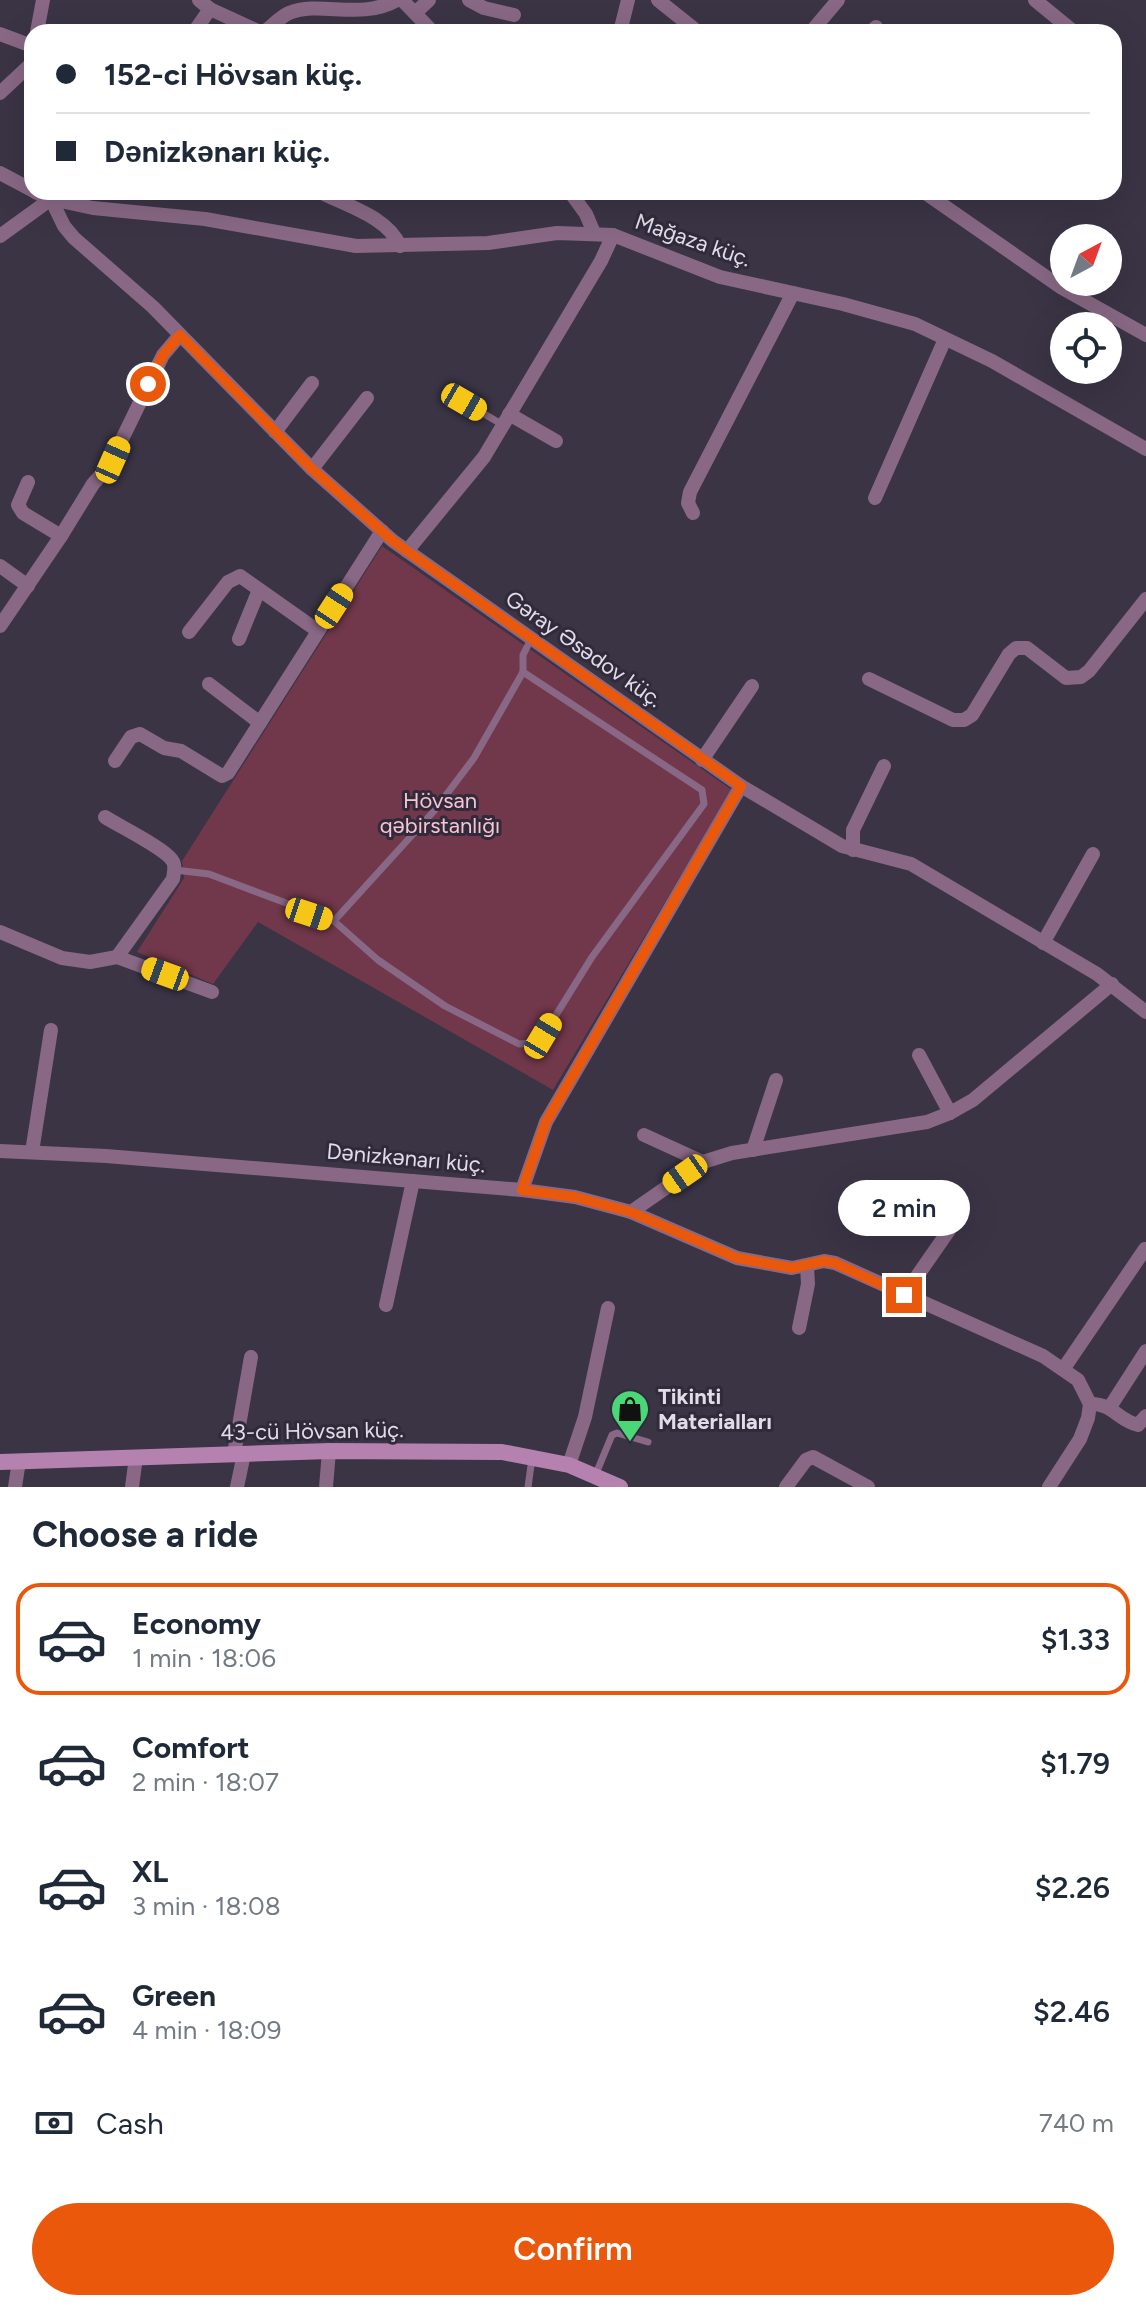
<!DOCTYPE html>
<html lang="en">
<head>
<meta charset="utf-8">
<style>
  body { margin:0; font-family:Figtree,sans-serif; background:#f6f6f7; color:#1f2937; height:100vh; display:flex; flex-direction:column; font-size:30px; white-space:nowrap }
  * { box-sizing:border-box; margin:0 }
  p { font-size:26px; color:#747a83 }
  .icon { flex:none; width:44px; height:44px; fill:none; stroke:currentColor; stroke-width:2; stroke-linecap:round; stroke-linejoin:round }
  .map { position:relative; height:1487px; overflow:hidden }
  .side { display:flex; flex-direction:column; background:#fff; flex:1 }
  .side>* { flex:none }
  .hud { position:absolute; left:24px; top:24px; width:1098px; height:176px; border-radius:24px; box-shadow:0 8px 32px #0002; display:grid; align-content:center; height:176px; padding:0 32px; background:#fff }
  .needle { width:52px; rotate:41deg }
  .fabs { position:absolute; left:1050px; top:224px; display:grid; gap:16px }
  .fabs a { display:grid; place-items:center; width:72px; height:72px; border-radius:50%; background:#fff; box-shadow:0 8px 32px #0002; font-size:40px }
  .end { position:absolute; width:36px; height:36px; margin:-18px; border:10px solid #ea580c; background:#fff; box-shadow:0 0 0 4px #fff }
  .from { border-radius:50% }
  .bubble { position:absolute; height:56px; border-radius:28px; background:#fff; box-shadow:0 8px 32px #0002; font-size:26px; font-weight:600; line-height:56px; text-align:center }
  .car { position:absolute; width:24px; height:48px; margin:-24px -12px; border-radius:10px; box-shadow:0 0 6px 2px #0007; background:linear-gradient(#f5c518 24%,#345 0 40%,#f5c518 0 76%,#345 0 86%,#f5c518 0) }
  .hud b { display:flex; align-items:center; gap:28px; height:76px; font-size:30px }
  .hud b+b { border-top:2px solid #e0e1e3 }
  .hud i { width:20px; height:20px; background:#1f2937 }
  ul { padding:0; list-style:none }
  li { display:flex; align-items:center; gap:24px; height:112px; margin:0 16px 12px; padding:0 16px; border:4px solid transparent; border-radius:24px }
  li div { flex:1 }
  li b { display:block; font-size:30px }
  li em { font-style:normal; font-weight:600 }
  li.current { border-color:#ea580c }
  li>.icon { width:72px; height:72px; stroke-width:1.5 }
  h2 { padding:0 32px; font-size:36px; line-height:96px }
  .pay { display:flex; align-items:center; gap:20px; height:88px; padding:0 32px; font-size:30px }
  .pay p { margin-inline-start:auto }
  .primary-button { display:flex; gap:16px; margin-top:auto; padding:16px 32px }
  .primary-button a { flex:1; height:92px; border-radius:48px; background:#ea580c; color:#fff; font-size:32px; font-weight:600; line-height:92px; text-align:center }
  .map>svg:first-child { display:block }
  .green { fill:#71374b }
  .lines { fill:none; stroke-linecap:round; stroke-linejoin:round }
  .lane { stroke:#886885; stroke-width:7 }
  .street { stroke:#886885; stroke-width:14 }
  .secondary { stroke:#b582b0; stroke-width:16 }
  .route { stroke:#ea580c; stroke-width:10 }
  .labels { text-anchor:middle; dominant-baseline:central; stroke-width:6; stroke-linejoin:round; paint-order:stroke }
  .street-label { font-size:22px; fill:#e1dde8; stroke:#302a3a }
  .park-label { font-size:22px; fill:#f8c3d2; stroke:#302a3a }
  .poi-label { font-size:22px; font-weight:bold; fill:#e1dde8; stroke:#302a3a; text-anchor:start }
</style>
</head>
<body>
<div class="map">
<svg width="1146" height="1487" viewBox="0 0 1146 1487">
  <rect width="100%" height="100%" fill="#3a3445"/>
  <!-- green -->
  <polygon class="green" points="382,546 732,790 553,1090 258,922 213,984 137,952 184,878 182,861"/>
  <g class="lines">
    <!-- lane -->
    <g class="lane">
      <polyline points="464,402 503,425"/>
      <polyline points="175,870 209,874 334,921 378,960 445,1006 519,1044 534,1043 543,1036 592,957 704,804 702,790 523,672"/>
      <polyline points="334,921 434,811 474,758 523,672 523,655 531,639"/>
      <polyline points="595,1476 612,1435 617,1433 648,1442"/>
      <polyline points="528,1487 532,1458"/>
    </g>
    <!-- street -->
    <g class="street">
      <polyline points="402,0 433,32"/>
      <polyline points="469,0 484,8 514,15"/>
      <polyline points="658,0 698,32"/>
      <polyline points="1035,0 1074,32"/>
      <polyline points="210,9 260,32"/>
      <polyline points="415,13 429,0"/>
      <polyline points="37,32 43,0"/>
      <polyline points="194,32 210,9 199,0"/>
      <path d="M264,32C272,26 280,17 289,13C321,0 359,21 397,0"/>
      <polyline points="620,32 628,0"/>
      <polyline points="811,32 838,0"/>
      <polyline points="871,32 876,27"/>
      <polyline points="0,34 32,46"/>
      <polyline points="0,93 32,63"/>
      <polyline points="0,173 32,190"/>
      <polyline points="35,192 51,199 93,208 205,219 356,246 488,243 557,233 613,235 720,277 843,304 915,324 992,361 1146,449"/>
      <path d="M320,192C347,206 388,217 400,246"/>
      <polyline points="570,192 586,214 594,233"/>
      <polyline points="924,192 1062,288 1146,335"/>
      <polyline points="51,199 64,226 74,238 153,307 312,469 393,541 741,786 842,846 911,864 1097,974 1146,1012"/>
      <polyline points="0,236 51,199"/>
      <polyline points="509,414 556,441"/>
      <polyline points="275,432 312,383"/>
      <polyline points="312,469 367,398"/>
      <polyline points="28,482 18,505 23,513 61,536"/>
      <polyline points="875,498 945,339"/>
      <polyline points="693,513 688,503 690,492 793,293"/>
      <polyline points="407,551 484,457 601,261 613,235"/>
      <polyline points="0,566 28,586"/>
      <polyline points="0,626 61,536 93,484 109,466 163,355 180,335"/>
      <polyline points="189,632 228,582 240,576 318,631"/>
      <polyline points="239,639 259,590"/>
      <polyline points="869,679 953,720 964,720 972,715 1009,654 1016,648 1027,648 1066,678 1081,677 1089,671 1146,599"/>
      <polyline points="209,684 260,723"/>
      <polyline points="702,760 752,686"/>
      <polyline points="115,761 131,737 140,734 164,748 181,751 222,776 228,773 382,531"/>
      <path d="M105,817C119,826 164,848 172,860C176,865 174,872 173,879L117,957"/>
      <polyline points="853,850 853,830 884,766"/>
      <polyline points="0,932 62,958 90,962 117,957 212,992"/>
      <polyline points="1043,943 1093,854"/>
      <polyline points="919,1055 950,1113"/>
      <polyline points="644,1135 703,1162"/>
      <polyline points="753,1150 776,1080"/>
      <polyline points="0,1151 106,1156 522,1190 575,1197 631,1212 737,1258 792,1268 824,1261 835,1263 1043,1356 1078,1380 1090,1404 1088,1418 1080,1439 1049,1487"/>
      <polyline points="32,1152 51,1030"/>
      <polyline points="522,1190 546,1122 741,786"/>
      <polyline points="631,1212 703,1162 732,1153 927,1122 950,1113 973,1100 1112,984"/>
      <polyline points="904,1295 954,1223"/>
      <polyline points="386,1305 413,1181"/>
      <polyline points="799,1328 808,1284 807,1267"/>
      <polyline points="1064,1368 1145,1249"/>
      <path d="M1090,1404C1112,1403 1119,1421 1138,1425L1146,1416"/>
      <polyline points="1110,1407 1146,1351"/>
      <polyline points="234,1454 251,1357"/>
      <polyline points="569,1465 585,1417 608,1308"/>
      <polyline points="15,1487 19,1461"/>
      <polyline points="132,1487 136,1457"/>
      <polyline points="237,1487 244,1454"/>
      <polyline points="326,1487 329,1451"/>
      <polyline points="786,1487 806,1460 813,1457 868,1487"/>
    </g>
    <!-- secondary -->
    <polyline class="secondary" points="0,1462 329,1451 502,1452 569,1465 620,1487"/>
  </g>
  <g class="lines">
    <!-- route -->
    <polyline class="route" points="148,384 163,355 180,335 312,469 393,541 741,786 546,1122 522,1190 575,1197 631,1212 737,1258 792,1268 824,1261 835,1263 904,1295"/>
  </g>
  <!-- icons -->
  <defs>
    <g id="shop-pin" transform="scale(2)"><path d="M0 17L-7.5 6A9.5 9.5 0 1 1 7.5 6Z" fill="#4ad778" stroke="#302a3a"/><path d="M-5-2.5h2.3a2.7 3.5 0 0 1 5.4 0H5L5.5 6h-11ZM-1.5-2.5h3a1.5 2.3 0 0 0-3 0Z" fill="#111"/></g>
  </defs>
  <g fill-rule="evenodd">
    <use href="#shop-pin" x="630" y="1409"/>
  </g>
  <g class="labels">
    <!-- street labels -->
    <g class="street-label">
      <text transform="translate(693 240) rotate(19)">Mağaza küç.</text>
      <text transform="translate(584 649) rotate(35)">Gəray Əsədov küç.</text>
      <text transform="translate(406 1158) rotate(5)">Dənizkənarı küç.</text>
      <text transform="translate(312 1431) rotate(-1)">43-cü Hövsan küç.</text>
    </g>
    <!-- park labels -->
    <g class="park-label">
      <text x="440" y="800">Hövsan<tspan x="440" dy="25">qəbirstanlığı</tspan></text>
    </g>
    <!-- poi labels -->
    <g class="poi-label">
      <text x="658" y="1396">Tikinti<tspan x="658" dy="25">Materialları</tspan></text>
    </g>
  </g>
</svg>
<div class="fabs">
<a><svg class="needle" viewBox="-14 -14 28 28"><path d="M0-13l5 13h-10z" fill="#e53935"/><path d="M0 13l5-13h-10z" fill="#747a83"/></svg></a>
<a><svg class="icon" aria-label="locate" viewBox="0 0 24 24"><circle cx="12" cy="12" r="6"/><path d="M12 2v4M12 18v4M2 12h4M18 12h4"/></svg></a>
</div>
<i class="end from" style="left:148px;top:384px"></i>
<i class="end" style="left:904px;top:1295px"></i>
<div class="bubble" style="left:838px;top:1180px;width:132px">2 min</div>
<i class="car" style="left:464px;top:402px;rotate:120deg"></i>
<i class="car" style="left:113px;top:460px;rotate:24deg"></i>
<i class="car" style="left:334px;top:606px;rotate:33deg"></i>
<i class="car" style="left:309px;top:914px;rotate:108deg"></i>
<i class="car" style="left:165px;top:974px;rotate:290deg"></i>
<i class="car" style="left:543px;top:1036px;rotate:31deg"></i>
<i class="car" style="left:685px;top:1174px;rotate:235deg"></i>
<div class="hud">
<b><i class="from"></i>152-ci Hövsan küç.</b>
<b><i></i>Dənizkənarı küç.</b>
</div>
</div>
<section class="side">
<h2>Choose a ride</h2>
<ul>
<li class="current"><svg class="icon" aria-label="car" viewBox="0 0 24 24"><path d="M5 17H2v-5l4-1 3-4h7l3 4 3 1v5h-3M9 17h6M6 11h13"/><circle cx="7" cy="17" r="2"/><circle cx="17" cy="17" r="2"/></svg><div><b>Economy</b><p>1 min · 18:06</p></div><em>$1.33</em></li>
<li><svg class="icon" aria-label="car" viewBox="0 0 24 24"><path d="M5 17H2v-5l4-1 3-4h7l3 4 3 1v5h-3M9 17h6M6 11h13"/><circle cx="7" cy="17" r="2"/><circle cx="17" cy="17" r="2"/></svg><div><b>Comfort</b><p>2 min · 18:07</p></div><em>$1.79</em></li>
<li><svg class="icon" aria-label="car" viewBox="0 0 24 24"><path d="M5 17H2v-5l4-1 3-4h7l3 4 3 1v5h-3M9 17h6M6 11h13"/><circle cx="7" cy="17" r="2"/><circle cx="17" cy="17" r="2"/></svg><div><b>XL</b><p>3 min · 18:08</p></div><em>$2.26</em></li>
<li><svg class="icon" aria-label="car" viewBox="0 0 24 24"><path d="M5 17H2v-5l4-1 3-4h7l3 4 3 1v5h-3M9 17h6M6 11h13"/><circle cx="7" cy="17" r="2"/><circle cx="17" cy="17" r="2"/></svg><div><b>Green</b><p>4 min · 18:09</p></div><em>$2.46</em></li>
</ul>
<div class="pay"><svg class="icon" aria-label="cash" viewBox="0 0 24 24"><path d="M3 7h18v10H3z"/><circle cx="12" cy="12" r="2"/></svg>Cash<p>740 m</p></div>
<div class="primary-button"><a>Confirm</a></div>
</section>
</body>
</html>
